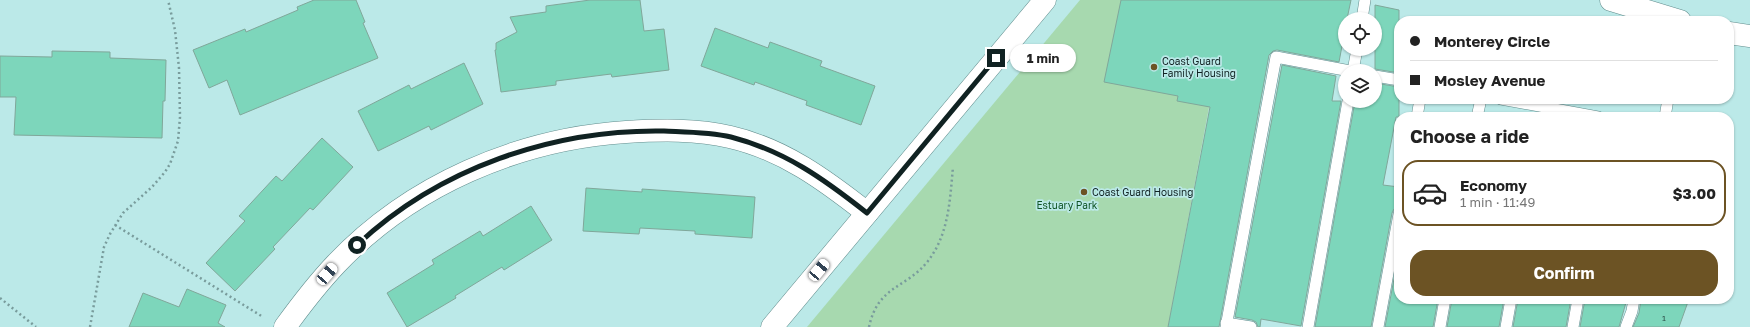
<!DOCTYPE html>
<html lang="en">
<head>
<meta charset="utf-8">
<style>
  body { margin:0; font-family:"Golos Text",sans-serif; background:#f6f6f6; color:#222; height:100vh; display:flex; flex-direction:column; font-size:15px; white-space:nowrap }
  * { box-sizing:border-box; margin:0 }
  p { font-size:13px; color:#767676 }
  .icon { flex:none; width:22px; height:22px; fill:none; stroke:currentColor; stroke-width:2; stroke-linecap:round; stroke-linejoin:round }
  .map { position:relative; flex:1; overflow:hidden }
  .details { position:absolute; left:1394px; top:112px; width:340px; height:192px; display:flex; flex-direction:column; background:#fff; border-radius:16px; box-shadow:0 1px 3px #0004 }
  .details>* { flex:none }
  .hud { position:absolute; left:1394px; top:16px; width:340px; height:88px; border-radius:16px; box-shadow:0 1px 3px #0004; display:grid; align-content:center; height:88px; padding:0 16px; background:#fff }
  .tools { position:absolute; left:1338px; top:12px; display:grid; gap:8px }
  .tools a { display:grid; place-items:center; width:44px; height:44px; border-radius:50%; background:#fff; box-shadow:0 1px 3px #0004; font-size:20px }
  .end { position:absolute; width:18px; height:18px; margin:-9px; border:5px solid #102222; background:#fff; box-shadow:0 0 0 2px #fff }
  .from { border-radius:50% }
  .bubble { position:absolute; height:28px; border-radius:14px; background:#fff; box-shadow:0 1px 3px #0004; font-size:13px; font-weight:700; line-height:28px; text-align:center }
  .car { position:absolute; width:12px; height:24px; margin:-12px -6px; border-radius:5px; box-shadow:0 0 3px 1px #0007; background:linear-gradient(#fff 24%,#345 0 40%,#fff 0 76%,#345 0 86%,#fff 0) }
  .hud b { display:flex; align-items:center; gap:14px; height:38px; font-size:15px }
  .hud b+b { border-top:1px solid #e0e0e0 }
  .hud i { width:10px; height:10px; background:#222 }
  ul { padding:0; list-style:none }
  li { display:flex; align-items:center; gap:12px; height:66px; margin:0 8px 6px; padding:0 8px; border:2px solid #e0e0e0; border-radius:16px }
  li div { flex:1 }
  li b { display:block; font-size:15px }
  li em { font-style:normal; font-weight:700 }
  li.active { border-color:#6c5324 }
  li>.icon { width:36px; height:36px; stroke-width:1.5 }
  h2 { padding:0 16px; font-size:18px; line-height:48px }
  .primary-button { display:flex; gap:8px; margin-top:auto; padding:8px 16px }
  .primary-button a { flex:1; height:46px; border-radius:16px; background:#6c5324; color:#fff; font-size:16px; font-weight:700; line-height:46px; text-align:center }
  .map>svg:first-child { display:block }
  .green { fill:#a7d9af }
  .building { fill:#7dd6bb; stroke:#80a79a }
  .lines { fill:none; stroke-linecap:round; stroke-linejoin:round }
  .lane-casing { stroke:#628d8d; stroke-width:12 }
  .street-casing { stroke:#628d8d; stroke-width:23 }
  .path { stroke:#799c9c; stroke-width:2.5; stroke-dasharray:2 3; stroke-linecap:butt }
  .lane { stroke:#fff; stroke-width:11 }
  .street { stroke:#fff; stroke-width:22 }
  .route { stroke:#102222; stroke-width:5 }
  .poi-dot { fill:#6c5324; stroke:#bbe9e8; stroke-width:1.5 }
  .labels { text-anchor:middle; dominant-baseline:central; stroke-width:3.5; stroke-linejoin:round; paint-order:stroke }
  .number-label { font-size:8px; fill:#2b4f48 }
  .poi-label { font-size:10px; fill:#102222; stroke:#bbe9e8; text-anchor:start }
  .park-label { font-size:10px; fill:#105426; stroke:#bbe9e8 }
</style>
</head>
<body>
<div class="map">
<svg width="1750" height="327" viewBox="0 0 1750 327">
  <rect width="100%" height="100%" fill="#bbe9e8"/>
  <!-- green -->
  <polygon class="green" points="1080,0 1229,0 1168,327 807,327"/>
  <!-- building -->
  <g class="building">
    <polygon points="314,0 356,0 365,22 363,23 378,58 240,115 227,80 209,88 193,50 245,29 246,32 298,10 297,7"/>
    <polygon points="590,0 640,0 644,31 664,29 669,70 612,77 611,74 556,81 556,85 501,92 495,50 496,50 496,43 517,32 510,17 546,12 546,6"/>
    <polygon points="1121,0 1351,0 1347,19 1345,19 1345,30 1339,62 1277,50 1273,51 1269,55 1219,327 1168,327 1210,107 1177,101 1178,96 1104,82"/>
    <polygon points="1375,5 1399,10 1399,73 1375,69"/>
    <polygon points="715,28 768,48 770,42 822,61 820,66 875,86 861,125 806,105 807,101 755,82 754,85 701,66"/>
    <polygon points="52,51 110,52 110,58 166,60 165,101 163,101 162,138 14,135 16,97 0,97 0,56 52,57"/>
    <polygon points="464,63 483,104 431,130 429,126 378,151 358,111 409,85 411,89"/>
    <polygon points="1282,65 1336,76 1332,101 1341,101 1301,326 1261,319 1260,327 1258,327 1256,322 1252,320 1235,317"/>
    <polygon points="1375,83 1399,87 1399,117 1396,117 1383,185 1399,187 1399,207 1394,209 1392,213 1371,327 1315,327 1355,101 1375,101"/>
    <polygon points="322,138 353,167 313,210 310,208 273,247 275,249 235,291 206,263 245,221 239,216 276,176 282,181"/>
    <polygon points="586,188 642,192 642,189 755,197 752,238 695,234 695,231 640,228 639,234 583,231"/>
    <polygon points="531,206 552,240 504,270 502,267 455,296 456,298 407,327 387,293 434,264 432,260 480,231 483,236"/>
    <polygon points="1399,252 1399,299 1438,299 1433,327 1385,327"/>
    <polygon points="187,289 226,305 218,323 225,327 129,327 143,293 179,307"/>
    <polygon points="1452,299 1504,299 1499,327 1447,327"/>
    <polygon points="1518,299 1571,299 1566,327 1513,327"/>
    <polygon points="1585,299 1627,299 1619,327 1580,327"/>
    <polygon points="1641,299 1689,299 1679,327 1633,327 1639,313"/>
  </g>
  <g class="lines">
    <!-- lane casing -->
    <g class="lane-casing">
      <g id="lane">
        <polyline points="1362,19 1365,0"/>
        <polyline points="1353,71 1357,49"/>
        <polyline points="1375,76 1399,80"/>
        <polyline points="1501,99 1598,117"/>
        <polyline points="1417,117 1420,99"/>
        <polyline points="1477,117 1481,99"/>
        <polyline points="1665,117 1668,99"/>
        <polyline points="1226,323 1251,327"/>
        <polyline points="1226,327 1276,57 1350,71"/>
        <polyline points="1308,327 1348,101"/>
        <polyline points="1378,327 1399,214"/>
        <polyline points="1440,327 1445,299"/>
        <polyline points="1506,327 1511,299"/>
        <polyline points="1573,327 1578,299"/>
        <polyline points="1626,327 1632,311 1634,299"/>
      </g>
    </g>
    <!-- street casing -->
    <g class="street-casing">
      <g id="street">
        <polyline points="1611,0 1680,21"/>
        <polyline points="1729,33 1750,36"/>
        <path d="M285,327C301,305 317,284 336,264C411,185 518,139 626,132C660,130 697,129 730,137C783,149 825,180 867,213"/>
        <polyline points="772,327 1045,0"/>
      </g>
    </g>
    <!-- path -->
    <g class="path">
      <polyline points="115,225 263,317"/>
      <polyline points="0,298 36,327"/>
      <polyline points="90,327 104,247 110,234 123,213 152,187 165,172 170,164 178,141 180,117 179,68 175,30 168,0"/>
      <path d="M869,327C878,285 906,289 928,261C949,234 950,199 953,167"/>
    </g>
    <!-- lane -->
    <use href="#lane" class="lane"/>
    <!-- street -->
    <use href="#street" class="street"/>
  </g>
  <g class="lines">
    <!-- route -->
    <path class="route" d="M357,245C439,168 553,129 664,131C686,132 710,132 731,137C785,151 824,179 867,213L996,58"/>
  </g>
  <!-- markers -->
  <g class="poi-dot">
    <circle cx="1154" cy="67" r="4"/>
    <circle cx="1084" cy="192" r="4"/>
  </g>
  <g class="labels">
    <!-- number labels -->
    <g class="number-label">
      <text x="1664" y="318">1</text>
    </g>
    <!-- poi labels -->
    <g class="poi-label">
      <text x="1162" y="61">Coast Guard<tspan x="1162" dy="12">Family Housing</tspan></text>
      <text x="1092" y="192">Coast Guard Housing</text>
    </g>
    <!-- park labels -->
    <g class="park-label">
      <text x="1067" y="205">Estuary Park</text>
    </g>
  </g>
</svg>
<div class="tools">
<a><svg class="icon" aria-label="locate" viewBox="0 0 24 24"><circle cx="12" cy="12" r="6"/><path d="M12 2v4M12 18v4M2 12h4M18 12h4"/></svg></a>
<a><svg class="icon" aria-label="layers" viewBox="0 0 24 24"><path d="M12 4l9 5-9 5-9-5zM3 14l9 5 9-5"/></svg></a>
</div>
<i class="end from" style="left:357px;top:245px"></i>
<i class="end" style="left:996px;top:58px"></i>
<div class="bubble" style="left:1010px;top:44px;width:66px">1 min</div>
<i class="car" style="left:819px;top:270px;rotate:40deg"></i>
<i class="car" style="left:327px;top:274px;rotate:41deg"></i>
<div class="hud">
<b><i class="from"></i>Monterey Circle</b>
<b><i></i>Mosley Avenue</b>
</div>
<section class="details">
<h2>Choose a ride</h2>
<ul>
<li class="active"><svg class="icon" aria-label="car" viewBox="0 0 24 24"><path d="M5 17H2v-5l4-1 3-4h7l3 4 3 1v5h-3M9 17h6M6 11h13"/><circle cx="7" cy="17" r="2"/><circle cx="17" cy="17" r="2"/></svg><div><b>Economy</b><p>1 min · 11:49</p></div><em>$3.00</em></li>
</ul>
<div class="primary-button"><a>Confirm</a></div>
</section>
</div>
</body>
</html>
